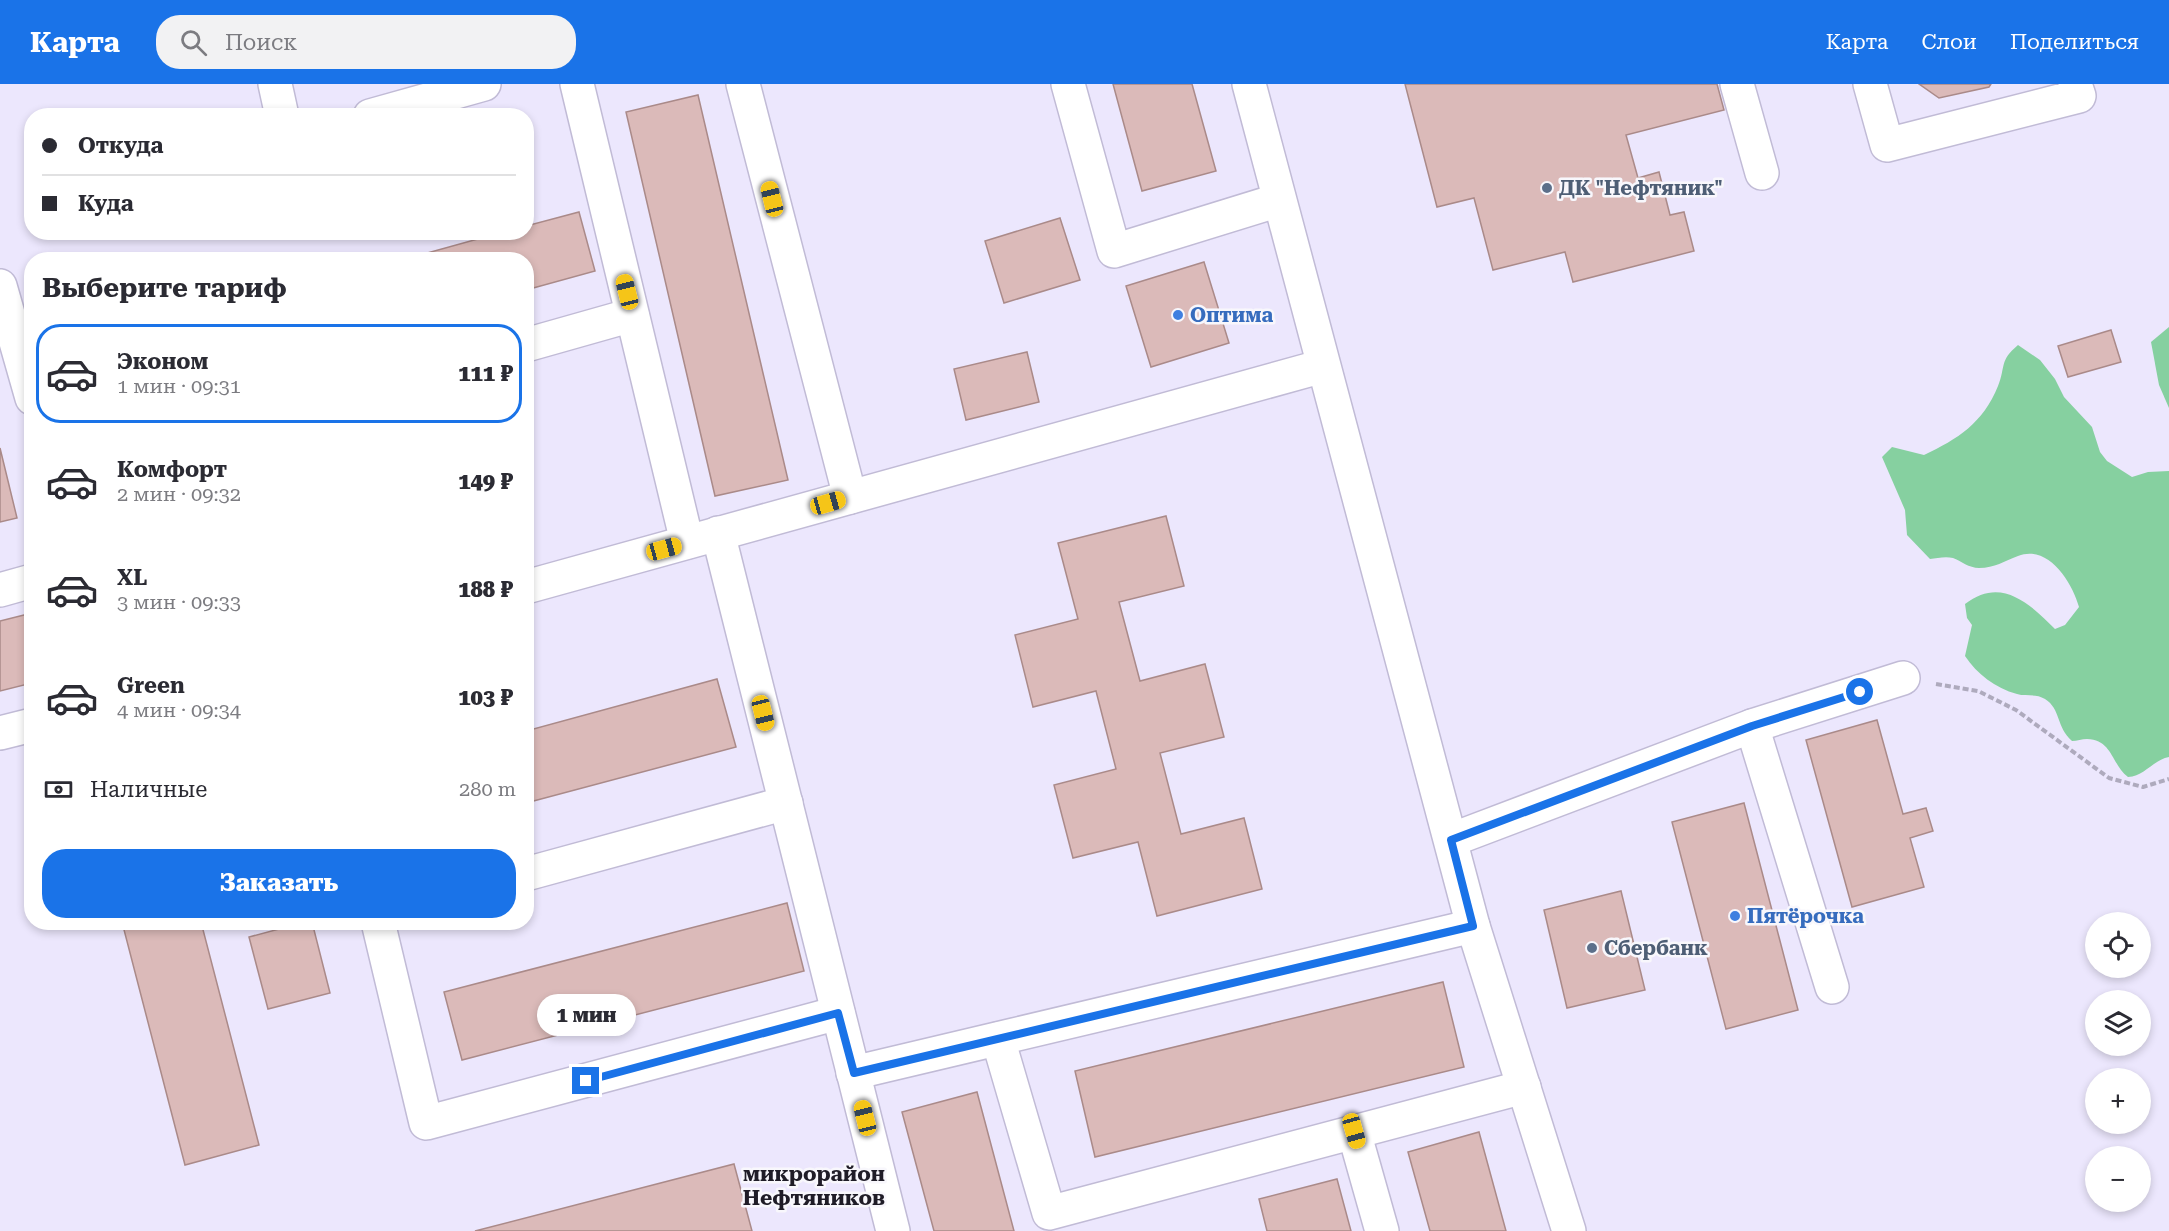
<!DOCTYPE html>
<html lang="ru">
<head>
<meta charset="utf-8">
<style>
  body { margin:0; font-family:"Roboto Serif",serif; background:#f2f2f3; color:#2b2b33; height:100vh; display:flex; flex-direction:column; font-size:22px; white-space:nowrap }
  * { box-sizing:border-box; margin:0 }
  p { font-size:20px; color:#7c7c81 }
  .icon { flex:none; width:33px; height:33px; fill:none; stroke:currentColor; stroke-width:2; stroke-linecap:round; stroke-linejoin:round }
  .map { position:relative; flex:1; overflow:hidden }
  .drawer { position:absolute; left:24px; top:168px; width:510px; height:678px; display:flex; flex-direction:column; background:#fff; border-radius:24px; box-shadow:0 3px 9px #0003 }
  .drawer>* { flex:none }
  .banner { position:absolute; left:24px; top:24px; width:510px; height:132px; border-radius:24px; box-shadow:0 3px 9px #0003; display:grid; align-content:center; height:132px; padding:0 18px; background:#fff }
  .buttons { position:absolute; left:2085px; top:828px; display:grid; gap:12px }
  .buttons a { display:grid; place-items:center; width:66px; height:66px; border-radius:50%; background:#fff; box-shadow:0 3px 9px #0003; font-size:30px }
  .end { position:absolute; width:27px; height:27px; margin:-14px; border:8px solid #1a73e8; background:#fff; box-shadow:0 0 0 3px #fff }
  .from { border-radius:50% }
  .bubble { position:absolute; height:42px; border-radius:21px; background:#fff; box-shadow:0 3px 9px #0003; font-size:20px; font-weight:800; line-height:42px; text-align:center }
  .car { position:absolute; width:18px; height:36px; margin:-18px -9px; border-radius:8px; box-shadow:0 0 4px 2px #0007; background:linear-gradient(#f5c518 24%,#345 0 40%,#f5c518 0 76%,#345 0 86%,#f5c518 0) }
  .banner b { display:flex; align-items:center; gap:21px; height:57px; font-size:22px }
  .banner b+b { border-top:2px solid #e1e1e2 }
  .banner i { width:15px; height:15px; background:#2b2b33 }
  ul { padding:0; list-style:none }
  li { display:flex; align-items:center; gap:18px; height:99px; margin:0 12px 9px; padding:0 6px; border:3px solid transparent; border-radius:24px }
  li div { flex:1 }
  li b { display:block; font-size:22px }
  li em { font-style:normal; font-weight:800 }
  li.active { border-color:#1a73e8 }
  li>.icon { width:54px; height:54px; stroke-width:1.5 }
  h2 { padding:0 18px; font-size:27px; line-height:72px }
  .pay { display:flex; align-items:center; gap:15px; height:66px; padding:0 18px; font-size:22px }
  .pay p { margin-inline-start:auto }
  .cta { display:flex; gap:12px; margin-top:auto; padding:12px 18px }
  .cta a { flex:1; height:69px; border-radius:24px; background:#1a73e8; color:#fff; font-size:24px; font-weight:800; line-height:69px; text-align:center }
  header { display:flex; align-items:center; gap:36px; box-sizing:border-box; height:84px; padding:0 30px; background:#1a73e8; color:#fff }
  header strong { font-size:28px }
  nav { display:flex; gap:33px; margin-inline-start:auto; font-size:21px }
  .search { width:420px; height:54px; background:#f2f2f3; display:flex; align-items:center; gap:15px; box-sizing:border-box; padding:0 21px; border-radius:24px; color:#7c7c81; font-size:22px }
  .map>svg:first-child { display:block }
  .green { fill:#86d0a0 }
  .building { fill:#dbbab9; stroke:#aa8a89; stroke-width:1.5 }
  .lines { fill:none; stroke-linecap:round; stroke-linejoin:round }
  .minor-casing { stroke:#c1bbd6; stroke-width:36 }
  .path { stroke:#aeaabd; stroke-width:4; stroke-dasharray:6 3; stroke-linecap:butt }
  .minor { stroke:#fff; stroke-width:33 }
  .route { stroke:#1a73e8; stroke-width:8 }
  .service-dot { fill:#5c6f8a; stroke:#f8f7fc; stroke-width:2 }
  .shop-dot { fill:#3f7fe0; stroke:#f8f7fc; stroke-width:2 }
  .labels { text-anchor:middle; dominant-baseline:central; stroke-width:5; stroke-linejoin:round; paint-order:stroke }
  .service-label { font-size:20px; font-weight:bold; fill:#4e5e75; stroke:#f8f7fc; text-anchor:start }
  .shop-label { font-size:20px; font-weight:bold; fill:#366cbe; stroke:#f8f7fc; text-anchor:start }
  .neighbourhood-label { font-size:21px; font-weight:bold; fill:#1f1c27; stroke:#f8f7fc }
</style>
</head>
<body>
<header>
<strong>Карта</strong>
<div class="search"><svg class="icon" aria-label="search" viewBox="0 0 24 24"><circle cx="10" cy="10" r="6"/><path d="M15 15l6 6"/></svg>Поиск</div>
<nav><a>Карта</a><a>Слои</a><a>Поделиться</a></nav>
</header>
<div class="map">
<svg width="2169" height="1147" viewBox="0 0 2169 1147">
  <rect width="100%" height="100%" fill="#ece7fd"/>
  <!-- green -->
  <g class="green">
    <polygon points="2169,243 2169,324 2159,301 2151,258"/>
    <path d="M2018,261L2040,276L2055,295L2064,313L2092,343L2100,368L2107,377L2132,393L2148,388L2169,387V673C2153,676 2145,692 2128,693C2111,680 2113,656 2087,655C2082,655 2077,657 2072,657C2056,643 2061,625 2045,615C2036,609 2026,613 2017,610C1995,604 1977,590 1965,572L1972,541L1967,534L1965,520C2001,492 2029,519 2055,545L2065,541L2079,523C2072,498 2048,460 2018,472C2004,477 1995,484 1979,484C1969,484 1961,477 1953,474C1946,472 1937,474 1930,475L1907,451L1905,426L1882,373L1892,363L1924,371C1958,355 1983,339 1998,302C2006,282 1999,277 2018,261Z"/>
  </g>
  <!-- building -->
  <g class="building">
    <polygon points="1113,0 1192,0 1216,87 1142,107"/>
    <polygon points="1405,0 1717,0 1724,26 1626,51 1638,94 1659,88 1670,131 1684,128 1694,167 1573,198 1565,168 1493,186 1474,114 1437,123"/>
    <polygon points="1919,0 1991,0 1989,3 1939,14"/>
    <polygon points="698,11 788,396 715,412 626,28"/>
    <polygon points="579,128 595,187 526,206 526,176 402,176 503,148 526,148 526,142"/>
    <polygon points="1060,134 1080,196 1004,219 985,157"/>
    <polygon points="1204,178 1229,259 1151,283 1126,202"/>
    <polygon points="2111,246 2121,278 2068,293 2058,262"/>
    <polygon points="1027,268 1039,318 966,336 954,285"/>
    <polygon points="0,364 17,434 0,438"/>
    <polygon points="1166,432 1184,502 1119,518 1140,597 1205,580 1224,653 1160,669 1181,750 1244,734 1262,805 1157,832 1138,758 1073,774 1054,701 1116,685 1096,607 1033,623 1015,551 1078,535 1058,459"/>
    <polygon points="32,529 32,599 0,607 0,537"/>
    <polygon points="717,595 736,663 526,719 526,647"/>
    <polygon points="1877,636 1903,730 1926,724 1933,747 1910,754 1924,803 1852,823 1806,656"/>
    <polygon points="1744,719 1798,926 1726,945 1672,738"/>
    <polygon points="1621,807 1645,906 1567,924 1544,826"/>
    <polygon points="787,819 804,887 462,976 444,908"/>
    <polygon points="122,838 201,838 259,1061 185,1081"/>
    <polygon points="305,838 312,838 330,909 268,925 249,853"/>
    <polygon points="1443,898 1464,983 1095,1073 1075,987"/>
    <polygon points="977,1008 1014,1147 934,1147 902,1028"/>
    <polygon points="1479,1048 1506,1147 1430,1147 1408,1068"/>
    <polygon points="734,1080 752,1147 475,1147"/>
    <polygon points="1337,1095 1351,1147 1267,1147 1259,1115"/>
  </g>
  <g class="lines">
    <!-- minor casing -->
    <g class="minor-casing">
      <g id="minor">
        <polyline points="275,0 282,32"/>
        <polyline points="577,0 687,458"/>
        <polyline points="743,0 850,413"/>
        <polyline points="1068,0 1114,167 1279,116"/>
        <polyline points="1249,0 1473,842 1569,1147"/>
        <polyline points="1737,0 1762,89"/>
        <polyline points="1870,0 1887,61 2079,12 2075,0"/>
        <polyline points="370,32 484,0"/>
        <polyline points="0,202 32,314"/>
        <polyline points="526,261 632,231"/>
        <polyline points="718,449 893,1147"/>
        <polyline points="526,503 1323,282"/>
        <polyline points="0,506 32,497"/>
        <polyline points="1752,642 1832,903"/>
        <polyline points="0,649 32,641"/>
        <polyline points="1451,756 1752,642 1903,594"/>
        <polyline points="526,790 786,719"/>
        <polyline points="378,838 426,1039 838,929"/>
        <polyline points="998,955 1049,1129 1524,1003"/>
        <polyline points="853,989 1473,842"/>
        <polyline points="1354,1048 1382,1147"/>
      </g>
    </g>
    <!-- path -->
    <polyline class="path" points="1936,600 1978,607 2016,626 2109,694 2143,703 2169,695"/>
    <!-- minor -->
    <use href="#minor" class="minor"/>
  </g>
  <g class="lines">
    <!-- route -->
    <polyline class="route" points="586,997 838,929 854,989 1473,842 1451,756 1752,642 1860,608"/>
  </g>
  <!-- markers -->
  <g class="service-dot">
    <circle cx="1547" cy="104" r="6"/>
    <circle cx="1592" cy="864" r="6"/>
  </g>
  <g class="shop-dot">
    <circle cx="1178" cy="231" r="6"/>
    <circle cx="1735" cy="832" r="6"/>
  </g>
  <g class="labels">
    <!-- service labels -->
    <g class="service-label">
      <text x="1559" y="104">ДК "Нефтяник"</text>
      <text x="1604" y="864">Сбербанк</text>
    </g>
    <!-- shop labels -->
    <g class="shop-label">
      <text x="1190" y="231">Оптима</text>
      <text x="1747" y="832">Пятёрочка</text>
    </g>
    <!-- neighbourhood labels -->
    <g class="neighbourhood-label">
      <text x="814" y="1090">микрорайон<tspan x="814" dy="24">Нефтяников</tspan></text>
    </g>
  </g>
</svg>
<div class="buttons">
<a><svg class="icon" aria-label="locate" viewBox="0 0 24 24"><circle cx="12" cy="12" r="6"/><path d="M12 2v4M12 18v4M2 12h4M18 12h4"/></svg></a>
<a><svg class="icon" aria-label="layers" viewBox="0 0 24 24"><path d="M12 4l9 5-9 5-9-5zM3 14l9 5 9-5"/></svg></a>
<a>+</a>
<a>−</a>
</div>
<i class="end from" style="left:1860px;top:608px"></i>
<i class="end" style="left:586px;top:997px"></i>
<div class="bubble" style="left:537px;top:910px;width:99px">1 мин</div>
<i class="car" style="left:772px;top:115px;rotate:346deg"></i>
<i class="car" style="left:627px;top:208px;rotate:346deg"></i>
<i class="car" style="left:828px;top:419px;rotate:74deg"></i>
<i class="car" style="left:664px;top:465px;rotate:75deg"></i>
<i class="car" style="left:763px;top:629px;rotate:166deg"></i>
<i class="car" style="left:865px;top:1034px;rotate:346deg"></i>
<i class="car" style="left:1354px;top:1047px;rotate:164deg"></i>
<div class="banner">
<b><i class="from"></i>Откуда</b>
<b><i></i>Куда</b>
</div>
<section class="drawer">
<h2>Выберите тариф</h2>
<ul>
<li class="active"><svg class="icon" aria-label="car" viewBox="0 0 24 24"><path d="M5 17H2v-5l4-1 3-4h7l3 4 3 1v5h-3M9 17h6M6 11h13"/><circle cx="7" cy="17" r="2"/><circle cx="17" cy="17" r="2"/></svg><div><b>Эконом</b><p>1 мин · 09:31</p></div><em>111 ₽</em></li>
<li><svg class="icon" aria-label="car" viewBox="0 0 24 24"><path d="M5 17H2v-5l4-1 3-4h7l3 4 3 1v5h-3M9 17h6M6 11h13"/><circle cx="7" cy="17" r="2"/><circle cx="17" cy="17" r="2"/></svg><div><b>Комфорт</b><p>2 мин · 09:32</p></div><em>149 ₽</em></li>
<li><svg class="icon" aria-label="car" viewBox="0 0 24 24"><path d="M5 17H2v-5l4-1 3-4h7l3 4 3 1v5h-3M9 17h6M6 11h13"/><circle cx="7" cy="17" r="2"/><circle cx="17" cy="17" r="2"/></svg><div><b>XL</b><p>3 мин · 09:33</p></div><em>188 ₽</em></li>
<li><svg class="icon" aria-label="car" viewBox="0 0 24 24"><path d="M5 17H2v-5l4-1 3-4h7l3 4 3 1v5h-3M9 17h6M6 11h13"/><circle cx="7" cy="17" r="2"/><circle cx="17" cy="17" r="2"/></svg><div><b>Green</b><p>4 мин · 09:34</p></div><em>103 ₽</em></li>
</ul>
<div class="pay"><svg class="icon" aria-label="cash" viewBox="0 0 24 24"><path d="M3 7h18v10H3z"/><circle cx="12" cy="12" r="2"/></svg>Наличные<p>280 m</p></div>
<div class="cta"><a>Заказать</a></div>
</section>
</div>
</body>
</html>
